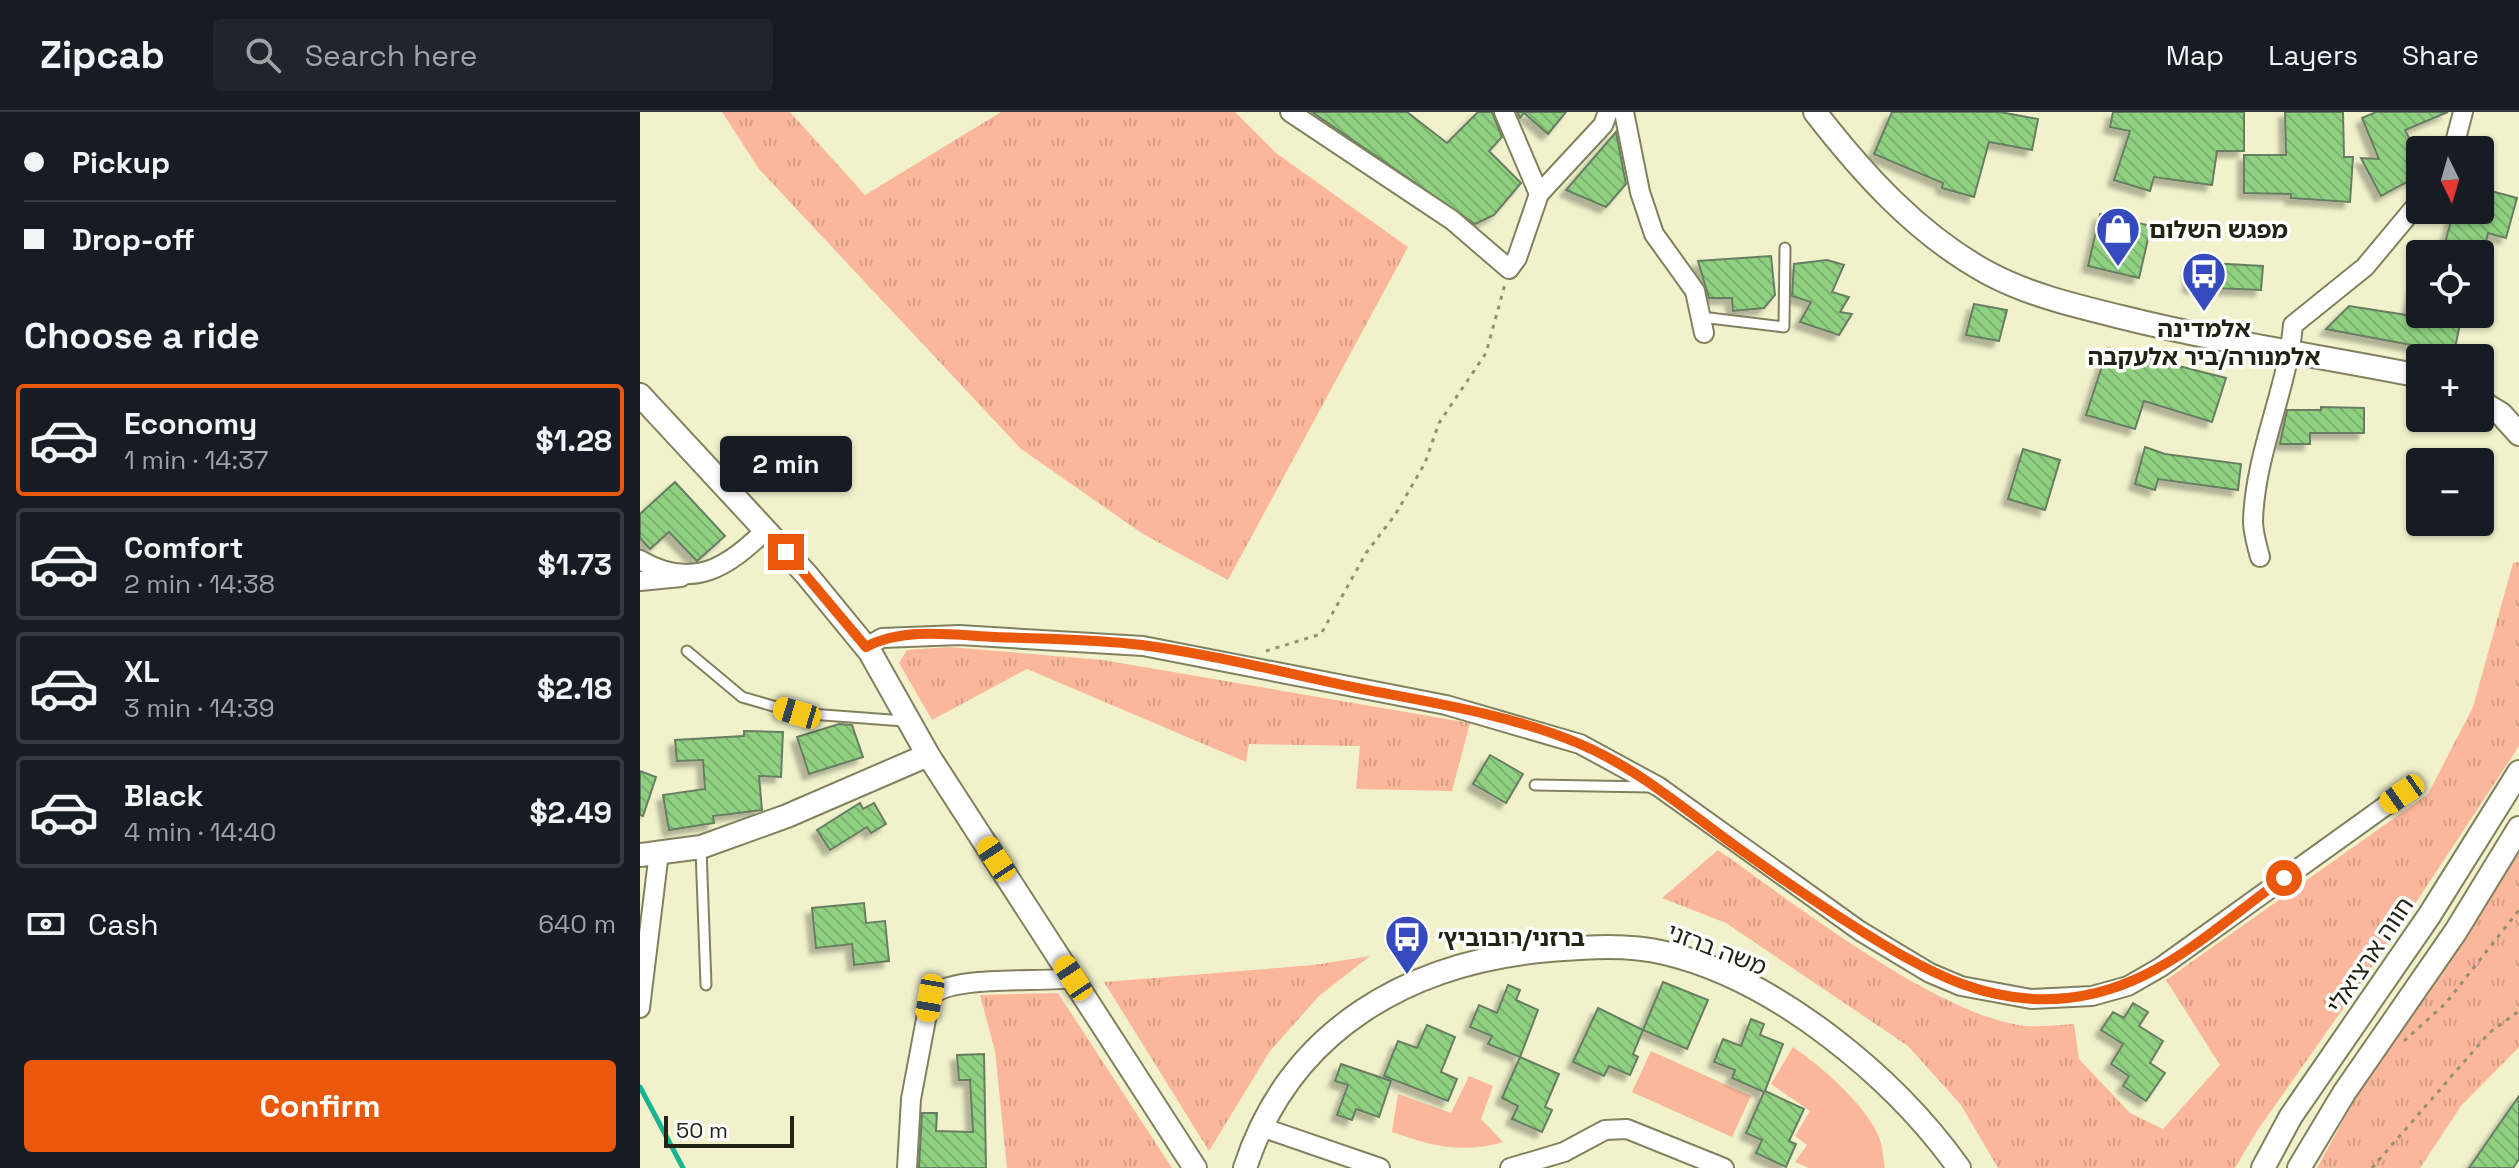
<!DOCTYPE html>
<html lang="en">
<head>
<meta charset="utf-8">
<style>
  body { margin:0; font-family:"Space Grotesk","Noto Sans Hebrew",sans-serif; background:#20242c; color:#f1f3f6; height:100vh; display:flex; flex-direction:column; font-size:30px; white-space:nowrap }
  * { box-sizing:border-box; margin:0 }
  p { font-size:26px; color:#9ea1a6 }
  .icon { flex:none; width:44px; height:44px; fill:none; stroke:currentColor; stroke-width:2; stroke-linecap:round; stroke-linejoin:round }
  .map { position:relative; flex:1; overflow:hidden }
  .panel { display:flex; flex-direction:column; background:#171b24; width:640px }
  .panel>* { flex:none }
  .guide { display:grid; align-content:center; height:176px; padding:0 24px; background:#171b24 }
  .needle { width:52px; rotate:175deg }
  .fabs { position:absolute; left:1766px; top:24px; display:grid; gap:16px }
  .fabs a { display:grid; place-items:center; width:88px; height:88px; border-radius:8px; background:#171b24; box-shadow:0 2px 6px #0004; font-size:40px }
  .scale { position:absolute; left:24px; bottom:20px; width:130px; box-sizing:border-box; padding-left:8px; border:4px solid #232315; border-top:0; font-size:22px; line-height:28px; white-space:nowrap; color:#232315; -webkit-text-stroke:6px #fff; paint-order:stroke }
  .end { position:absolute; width:36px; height:36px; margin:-18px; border:10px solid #ea580c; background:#fff; box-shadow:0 0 0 4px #fff }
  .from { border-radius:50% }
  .bubble { position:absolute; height:56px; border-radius:8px; background:#171b24; box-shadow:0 2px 6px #0004; font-size:26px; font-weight:600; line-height:56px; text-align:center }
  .car { position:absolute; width:24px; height:48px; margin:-24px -12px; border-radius:10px; box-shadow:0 0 6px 2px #0007; background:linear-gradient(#f5c518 24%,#345 0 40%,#f5c518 0 76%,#345 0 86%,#f5c518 0) }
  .guide b { display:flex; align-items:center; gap:28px; height:76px; font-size:30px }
  .guide b+b { border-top:2px solid #363941 }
  .guide i { width:20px; height:20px; background:#f1f3f6 }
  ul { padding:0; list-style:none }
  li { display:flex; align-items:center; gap:24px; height:112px; margin:0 16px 12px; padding:0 8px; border:4px solid #363941; border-radius:8px }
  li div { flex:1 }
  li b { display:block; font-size:30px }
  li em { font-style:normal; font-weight:600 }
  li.active { border-color:#ea580c }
  li>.icon { width:72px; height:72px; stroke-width:1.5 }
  h2 { padding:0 24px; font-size:36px; line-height:96px }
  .pay { display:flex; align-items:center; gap:20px; height:88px; padding:0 24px; font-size:30px }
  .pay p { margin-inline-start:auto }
  .action { display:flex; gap:16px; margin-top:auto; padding:16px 24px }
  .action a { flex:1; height:92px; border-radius:8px; background:#ea580c; color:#fff; font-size:32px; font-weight:600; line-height:92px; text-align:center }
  header { display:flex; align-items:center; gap:48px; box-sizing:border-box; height:112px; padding:0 40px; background:#171b24; border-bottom:2px solid #363941 }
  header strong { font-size:38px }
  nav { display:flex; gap:44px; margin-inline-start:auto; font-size:28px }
  .search { width:560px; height:72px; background:#20242c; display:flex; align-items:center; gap:20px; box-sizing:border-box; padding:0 28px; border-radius:8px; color:#9ea1a6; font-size:30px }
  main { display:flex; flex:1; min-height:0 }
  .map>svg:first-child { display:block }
  .grass { fill:url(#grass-tufts) }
  .green { fill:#fbb79c }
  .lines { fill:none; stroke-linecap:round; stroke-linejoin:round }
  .stream { stroke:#19b392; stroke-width:5 }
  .building { fill:url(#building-back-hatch); stroke:#687e63; stroke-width:2; filter:url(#shadow) }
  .service-casing { stroke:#81815f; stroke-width:13 }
  .minor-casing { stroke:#81815f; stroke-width:22 }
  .tertiary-casing { stroke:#81815f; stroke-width:26 }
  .path { stroke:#919176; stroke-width:3; stroke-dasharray:4 6; stroke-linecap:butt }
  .service { stroke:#fff; stroke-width:9 }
  .minor { stroke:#fff; stroke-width:18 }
  .tertiary { stroke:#fff; stroke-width:22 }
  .route { stroke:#ea580c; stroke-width:10 }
  .labels { text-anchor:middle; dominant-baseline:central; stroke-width:7; stroke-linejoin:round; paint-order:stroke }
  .poi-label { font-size:24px; font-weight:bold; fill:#232315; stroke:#fff; text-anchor:start }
  .street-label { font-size:24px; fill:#232315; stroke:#fff }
</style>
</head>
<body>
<header>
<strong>Zipcab</strong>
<div class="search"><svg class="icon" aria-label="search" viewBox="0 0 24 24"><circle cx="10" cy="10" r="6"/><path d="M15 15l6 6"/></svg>Search here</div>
<nav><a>Map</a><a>Layers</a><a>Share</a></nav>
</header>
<main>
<section class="panel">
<div class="guide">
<b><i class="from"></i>Pickup</b>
<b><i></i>Drop-off</b>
</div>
<h2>Choose a ride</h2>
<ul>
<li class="active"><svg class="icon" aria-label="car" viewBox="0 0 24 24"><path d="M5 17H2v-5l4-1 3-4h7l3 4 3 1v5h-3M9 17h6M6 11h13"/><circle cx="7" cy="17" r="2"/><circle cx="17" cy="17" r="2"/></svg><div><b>Economy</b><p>1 min · 14:37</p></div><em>$1.28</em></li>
<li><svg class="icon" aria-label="car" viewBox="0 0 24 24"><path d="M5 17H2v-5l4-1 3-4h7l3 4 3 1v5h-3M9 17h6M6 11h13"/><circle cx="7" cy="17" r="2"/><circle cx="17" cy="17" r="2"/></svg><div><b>Comfort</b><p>2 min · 14:38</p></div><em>$1.73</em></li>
<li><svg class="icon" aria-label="car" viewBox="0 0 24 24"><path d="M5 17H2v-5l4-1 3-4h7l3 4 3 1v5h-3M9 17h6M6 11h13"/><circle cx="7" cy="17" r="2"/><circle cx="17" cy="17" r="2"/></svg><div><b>XL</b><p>3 min · 14:39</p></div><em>$2.18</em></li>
<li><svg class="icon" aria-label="car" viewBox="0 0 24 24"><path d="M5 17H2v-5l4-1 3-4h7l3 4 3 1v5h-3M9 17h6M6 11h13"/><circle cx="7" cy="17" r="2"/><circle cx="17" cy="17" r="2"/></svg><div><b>Black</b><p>4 min · 14:40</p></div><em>$2.49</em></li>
</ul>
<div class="pay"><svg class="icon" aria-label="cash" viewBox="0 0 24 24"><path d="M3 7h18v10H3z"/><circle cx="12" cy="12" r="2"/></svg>Cash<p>640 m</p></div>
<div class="action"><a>Confirm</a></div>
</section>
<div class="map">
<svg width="1879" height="1056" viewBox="0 0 1879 1056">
  <defs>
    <pattern id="grass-tufts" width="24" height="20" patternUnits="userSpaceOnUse" patternTransform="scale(2)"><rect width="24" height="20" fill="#fbb79c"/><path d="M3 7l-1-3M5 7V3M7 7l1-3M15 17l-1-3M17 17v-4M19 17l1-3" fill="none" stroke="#d79d86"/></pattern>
    <pattern id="building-back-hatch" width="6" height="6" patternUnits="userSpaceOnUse" patternTransform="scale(2)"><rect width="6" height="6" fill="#8fd081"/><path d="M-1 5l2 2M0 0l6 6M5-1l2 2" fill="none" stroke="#7bb26f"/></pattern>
    <filter id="shadow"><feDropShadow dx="-6" dy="6" stdDeviation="2" flood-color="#0004"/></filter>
  </defs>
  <rect width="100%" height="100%" fill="#f1f2cc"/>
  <!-- grass -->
  <g class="grass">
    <polygon points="82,0 150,0 225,83 361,0 595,0 636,41 768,135 588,468 503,422 381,337 119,57"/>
    <path d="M1879,450V634L1750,830L1617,1019L1595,1056H1358L1321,993L1268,934L1086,811L1022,786L1078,738C1154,791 1296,903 1385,914C1401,915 1418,913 1434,912L1439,947L1490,1001L1523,1017L1580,953L1526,868L1788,682L1833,595L1873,451Z"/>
    <polygon points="309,535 463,548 830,611 812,679 716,677 720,634 609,632 606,650 387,557 292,608 259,551 267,538"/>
    <polygon points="1879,738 1879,935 1821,994 1780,1056 1677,1056 1722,974"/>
    <polygon points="730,844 679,884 630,939 569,1039 464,870 674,853"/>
    <polygon points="418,881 532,1056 367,1056 355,939 340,883"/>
  </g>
  <!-- green -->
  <g class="green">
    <path d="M1153,935C1182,955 1225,992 1239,1025C1243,1034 1243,1047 1245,1056H1169L1155,1050L1167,1033L1155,1024L1170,999L1131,972Z"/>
    <polygon points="1011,939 1111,984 1092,1025 992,980"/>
    <path d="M829,964L853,974L841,1007L863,1030C823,1042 791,1034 752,1020L758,982L811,1001Z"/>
  </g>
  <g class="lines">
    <!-- stream -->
    <polyline class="stream" points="0,975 43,1056"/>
  </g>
  <!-- building -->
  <g class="building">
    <polygon points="672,0 767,0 807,31 838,0 852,0 862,25 849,39 881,71 854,103 835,112"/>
    <polygon points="877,0 926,0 908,22 884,1 880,6"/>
    <polygon points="1252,0 1360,0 1398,7 1392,38 1349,30 1334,85 1302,76 1303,71 1234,42"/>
    <polygon points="1473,0 1604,0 1604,39 1577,39 1572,73 1514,65 1510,79 1474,68 1490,19 1470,15"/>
    <polygon points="1645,0 1703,0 1704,45 1713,45 1710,90 1651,86 1651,82 1604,81 1604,43 1646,43"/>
    <polygon points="1736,0 1808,0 1765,18 1780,47 1780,63 1741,84 1721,46 1739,47 1722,6"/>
    <polygon points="976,20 986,72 966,95 926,78"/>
    <polygon points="1840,76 1877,86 1866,126 1848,121 1843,142 1802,142 1814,98 1840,98"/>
    <polygon points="1460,102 1511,114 1499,166 1448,154"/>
    <polygon points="1131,144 1135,183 1124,196 1093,199 1092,186 1069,186 1058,149"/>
    <polygon points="1187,148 1204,153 1192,180 1209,185 1200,200 1212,202 1199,223 1160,210 1171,190 1152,184 1154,152"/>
    <polygon points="1550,150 1623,154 1621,178 1549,175"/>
    <polygon points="1775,173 1780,174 1780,202 1822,202 1814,241 1686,217 1709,194 1767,203"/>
    <polygon points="1334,192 1367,198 1359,229 1326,223"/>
    <polygon points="1468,236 1586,266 1572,310 1504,289 1495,317 1446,303"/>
    <polygon points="1681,295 1724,296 1724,321 1670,321 1670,332 1640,332 1647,298 1681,298"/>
    <polygon points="1505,335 1525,342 1601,352 1598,378 1518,367 1515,378 1495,372"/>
    <polygon points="1383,337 1420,348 1405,398 1368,387"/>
    <polygon points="35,370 85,424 57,449 29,420 10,437 0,426 0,402"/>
    <polygon points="199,612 212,613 223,645 169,662 157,625"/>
    <polygon points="104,619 143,620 141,665 119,664 122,698 73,704 74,711 29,718 23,683 65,677 63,648 37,649 35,628 104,624"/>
    <polygon points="850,643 883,662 866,691 833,672"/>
    <polygon points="0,659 16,665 3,704 0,703"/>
    <polygon points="220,691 223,697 234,691 246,712 231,721 227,715 190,738 177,718"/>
    <polygon points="224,791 226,811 245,809 249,849 214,853 212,832 176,836 172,796"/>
    <polygon points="1023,870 1068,888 1047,937 1003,918"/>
    <polygon points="868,873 880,878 876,888 898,898 880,945 848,932 852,924 830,915 839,893 857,901"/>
    <polygon points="1493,891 1508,900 1499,914 1523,929 1510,951 1525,961 1506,989 1483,974 1489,964 1471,952 1483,932 1461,918 1473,900 1484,906"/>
    <polygon points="958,896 1003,918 993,942 998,945 990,963 969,954 964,964 933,950"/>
    <polygon points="1111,907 1124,912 1120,923 1143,932 1125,979 1164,997 1149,1029 1156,1032 1146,1055 1116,1041 1122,1028 1106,1021 1124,980 1092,966 1095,958 1074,950 1083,927 1101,934"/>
    <polygon points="787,913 815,925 801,960 817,967 808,989 744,964 758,929 777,936"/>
    <polygon points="344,942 346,1056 279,1056 282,1001 297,1001 296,1019 333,1020 330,968 319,968 317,943"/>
    <polygon points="880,945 919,962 905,995 912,998 902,1020 872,1007 878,994 862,986"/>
    <polygon points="701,952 751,969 739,1005 716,997 712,1008 697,1003 708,973 695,969"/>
    <polygon points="1879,984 1879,1047 1873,1056 1829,1056"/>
  </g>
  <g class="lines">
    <!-- service casing -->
    <g class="service-casing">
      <g id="service">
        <polyline points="1061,205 1144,215 1145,136"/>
        <polyline points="47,539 102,585 157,601 264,609"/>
        <polyline points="895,673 1011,675"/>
        <polyline points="61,737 66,873"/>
      </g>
    </g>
    <!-- minor casing -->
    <g class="minor-casing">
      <g id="minor">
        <polyline points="650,0 812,108 869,157 877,146 899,82 864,0"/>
        <polyline points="984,0 1000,80 1014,122 1055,179 1064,221"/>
        <polyline points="1813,38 1823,0"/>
        <polyline points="899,82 963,13 968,0"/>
        <path d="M1620,445C1617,434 1613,420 1613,409C1615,341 1647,279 1653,213L1725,155L1780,89"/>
        <path d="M0,448C54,479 87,455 126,418"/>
        <polyline points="0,469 41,465"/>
        <polyline points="226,535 242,526 319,523 503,534 806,593 940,632 1019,675 1220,819 1290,861 1321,874 1391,887 1452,884 1488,874 1521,855 1762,682"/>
        <polyline points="0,896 19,740"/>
        <polyline points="621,1015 740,1056"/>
        <path d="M267,1056L271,987L290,886C306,862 402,871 433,866"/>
        <polyline points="870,1056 924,1040 965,1018 987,1017 1084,1056"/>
      </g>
    </g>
    <!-- tertiary casing -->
    <g class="tertiary-casing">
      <g id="tertiary">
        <path d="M1175,0C1223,62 1278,123 1348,161C1389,183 1436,194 1481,205C1580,230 1680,244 1780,264"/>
        <polyline points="0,283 166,462 230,540 288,643 555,1056"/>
        <polyline points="1840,289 1861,302 1879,322"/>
        <polyline points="0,743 61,735 147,704 288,643"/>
        <path d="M605,1056C650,917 770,850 910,838C948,835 988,832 1025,841C1136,867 1254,965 1319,1056"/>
        <polyline points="1623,1056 1651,1004 1789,804 1879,660"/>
        <polyline points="1659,1056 1704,981 1816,819 1879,716"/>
      </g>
    </g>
    <!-- path -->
    <g class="path">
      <polyline points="626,539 681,522 726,441 755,403 785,351 799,311 846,241 865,172"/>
      <polyline points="1764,929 1806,891 1879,798"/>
      <polyline points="1732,1056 1849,921 1879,899"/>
    </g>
    <!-- service -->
    <use href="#service" class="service"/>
    <!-- minor -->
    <use href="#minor" class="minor"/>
    <!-- tertiary -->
    <use href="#tertiary" class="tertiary"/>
  </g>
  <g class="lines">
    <!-- route -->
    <path class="route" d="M146,440L226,535C263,515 314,523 355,525C404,527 453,527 502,533C576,543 649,562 722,577C794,591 872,603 940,632C997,656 1044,697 1094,733C1147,771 1200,807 1256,840C1300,865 1341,884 1393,887C1500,892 1563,824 1644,766"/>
  </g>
  <!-- icons -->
  <defs>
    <g id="shop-pin" transform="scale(2.3)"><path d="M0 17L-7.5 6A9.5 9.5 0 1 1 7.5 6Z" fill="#354bbd" stroke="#fff"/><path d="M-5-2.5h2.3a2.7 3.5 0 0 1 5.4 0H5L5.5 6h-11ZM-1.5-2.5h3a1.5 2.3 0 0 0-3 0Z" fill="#fff"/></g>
    <g id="bus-pin" transform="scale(2.3)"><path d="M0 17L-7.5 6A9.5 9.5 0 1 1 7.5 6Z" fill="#354bbd" stroke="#fff"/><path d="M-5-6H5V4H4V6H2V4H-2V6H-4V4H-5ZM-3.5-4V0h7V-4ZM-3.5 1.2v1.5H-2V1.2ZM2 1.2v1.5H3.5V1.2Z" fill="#fff"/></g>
  </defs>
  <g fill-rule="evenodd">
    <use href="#shop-pin" x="1478" y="117"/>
    <use href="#bus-pin" x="1564" y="162"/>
    <use href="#bus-pin" x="767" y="825"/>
  </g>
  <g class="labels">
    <!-- poi labels -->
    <g class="poi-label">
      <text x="1509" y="117">מפגש השלום</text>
      <text x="1564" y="216" text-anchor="middle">אלמדינה<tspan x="1564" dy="28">אלמנורה/ביר אלעקבה</tspan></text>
      <text x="798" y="825">ברזני/רובוביץ׳</text>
    </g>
    <!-- street labels -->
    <g class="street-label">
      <text transform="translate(1077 837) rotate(21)">משה ברזני</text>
      <text transform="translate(1730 843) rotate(-56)">חווה ארציאלי</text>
    </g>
  </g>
</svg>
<div class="fabs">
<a><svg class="needle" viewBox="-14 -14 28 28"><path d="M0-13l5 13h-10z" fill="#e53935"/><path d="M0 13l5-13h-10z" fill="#9ea1a6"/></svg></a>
<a><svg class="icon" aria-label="locate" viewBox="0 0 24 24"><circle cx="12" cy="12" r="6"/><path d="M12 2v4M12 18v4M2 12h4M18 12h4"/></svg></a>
<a>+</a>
<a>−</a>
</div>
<div class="scale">50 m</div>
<i class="end from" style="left:1644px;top:766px"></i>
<i class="end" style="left:146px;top:440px"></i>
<div class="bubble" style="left:80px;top:324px;width:132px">2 min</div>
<i class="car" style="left:157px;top:601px;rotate:287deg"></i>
<i class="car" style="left:1762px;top:682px;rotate:235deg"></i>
<i class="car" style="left:356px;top:747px;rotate:327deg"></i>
<i class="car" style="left:433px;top:866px;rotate:327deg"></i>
<i class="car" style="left:290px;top:886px;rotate:190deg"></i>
</div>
</main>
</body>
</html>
